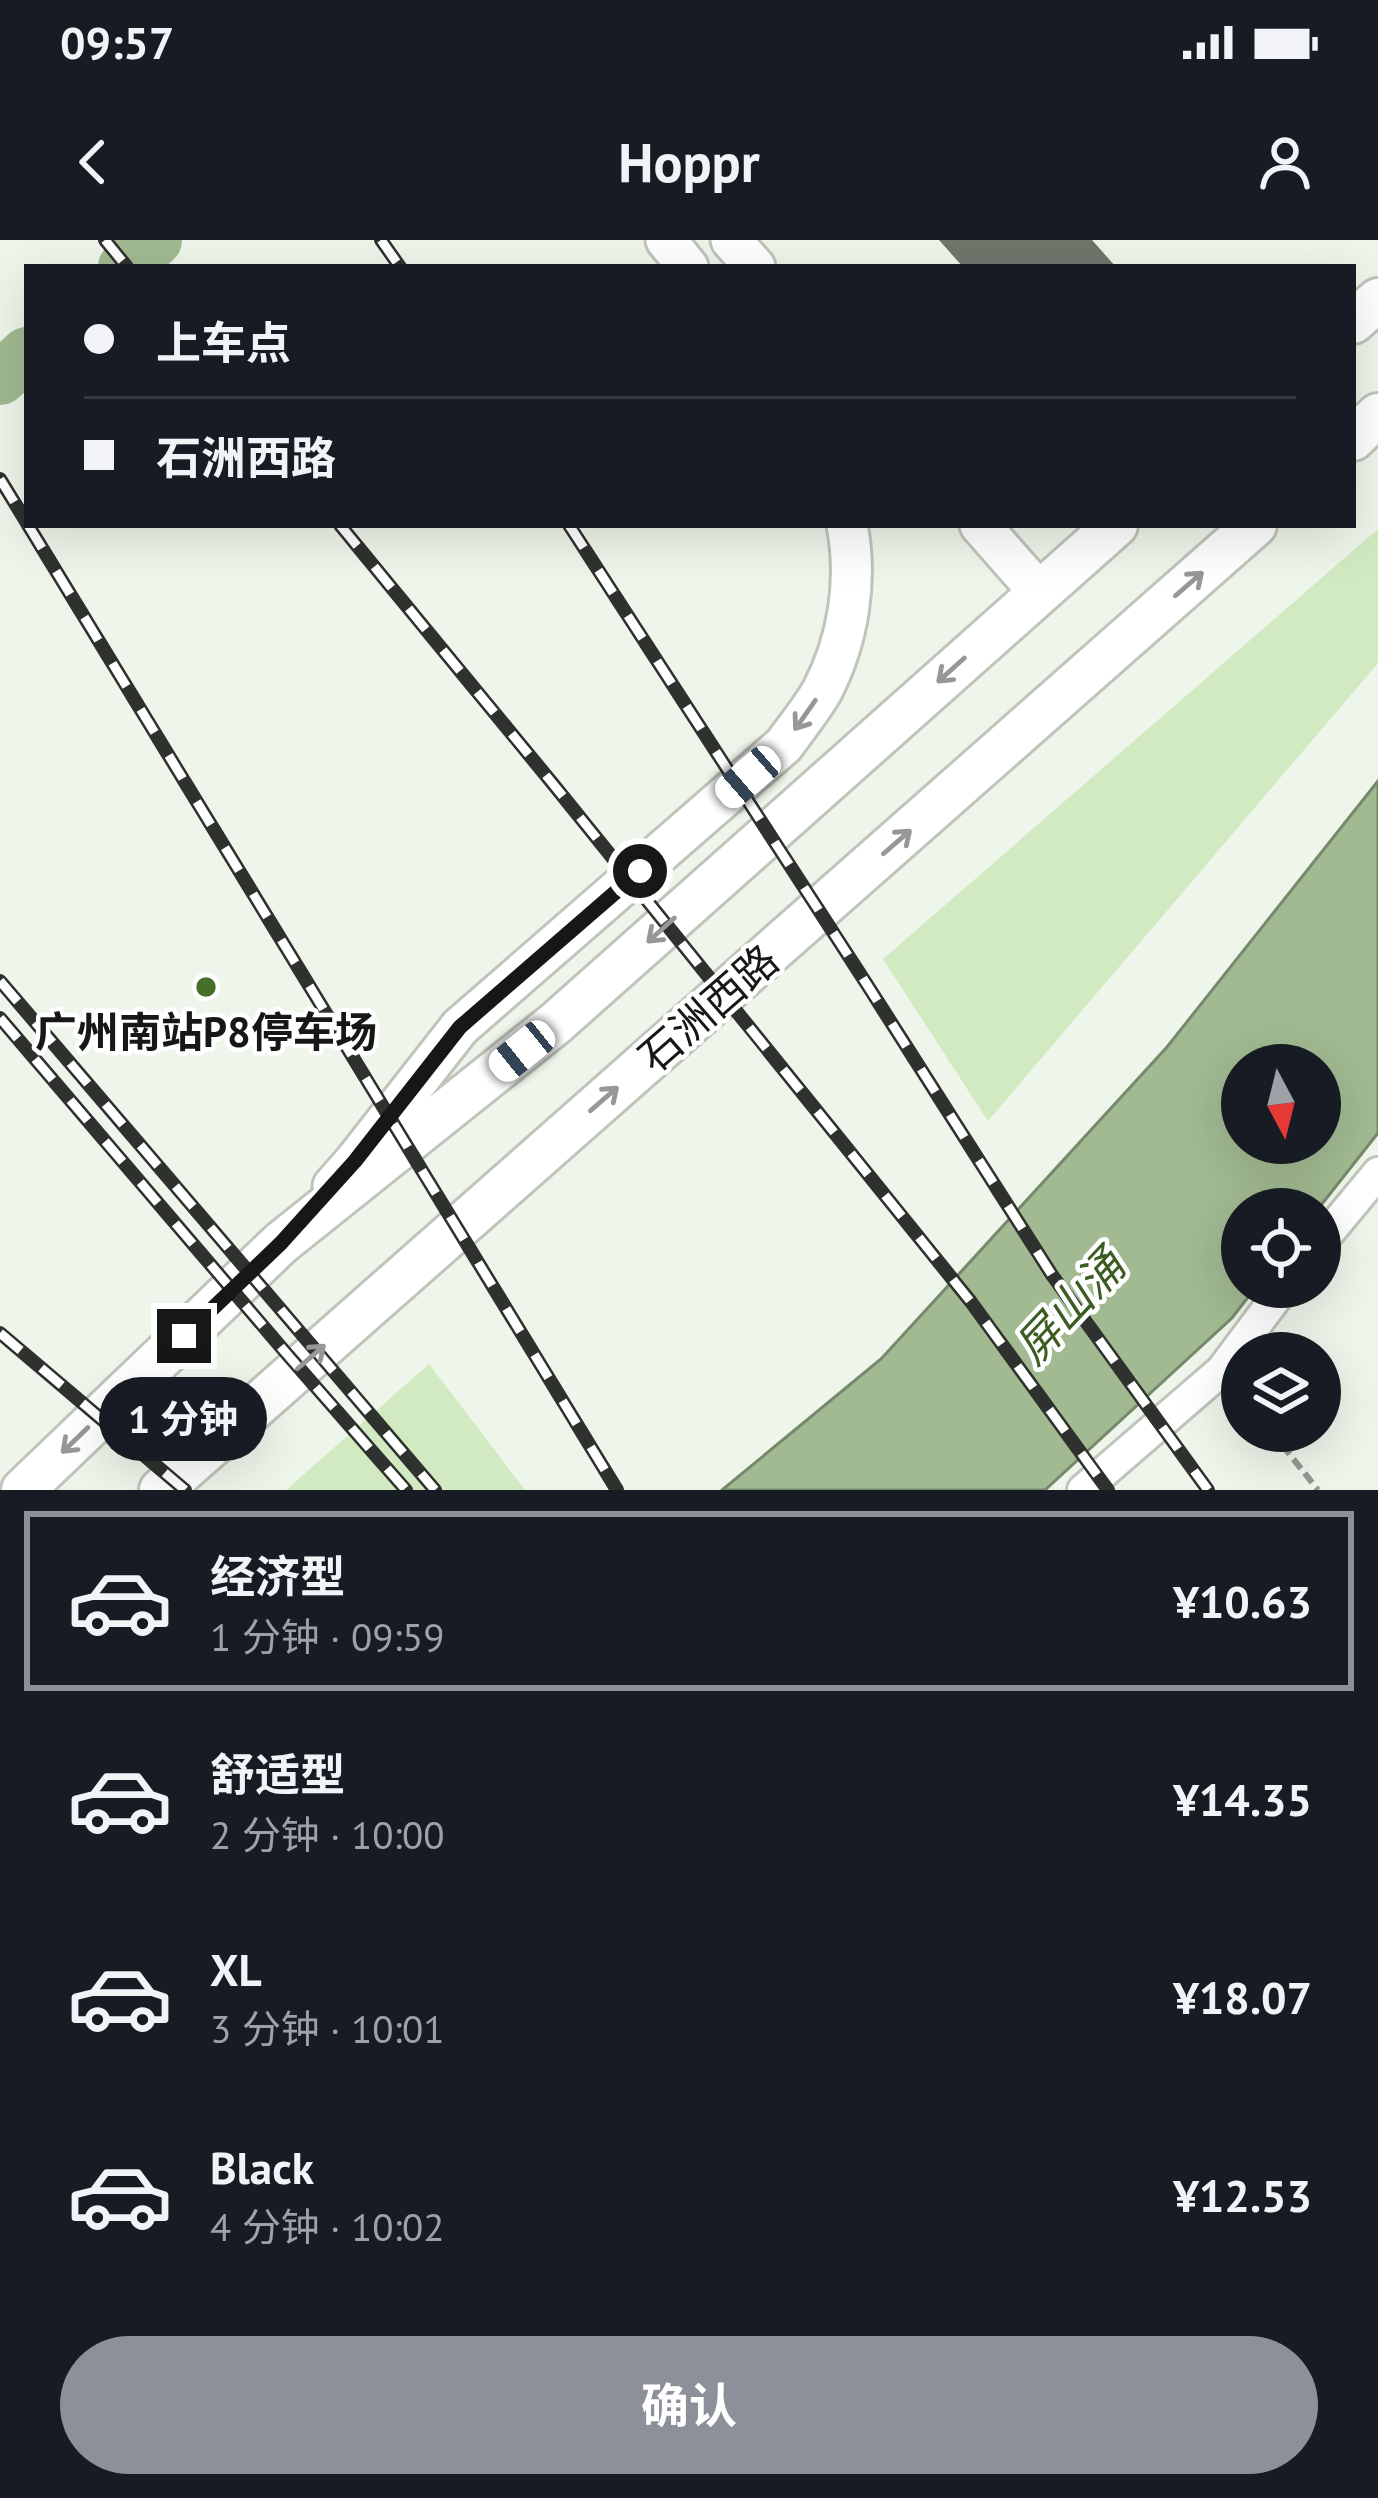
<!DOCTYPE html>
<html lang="zh">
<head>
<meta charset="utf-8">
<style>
  body { margin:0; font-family:"PT Sans","Noto Sans SC",sans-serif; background:#242831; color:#f1f3f6; height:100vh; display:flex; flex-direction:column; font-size:45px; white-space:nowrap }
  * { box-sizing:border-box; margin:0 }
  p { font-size:39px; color:#9ea1a6 }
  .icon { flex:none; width:66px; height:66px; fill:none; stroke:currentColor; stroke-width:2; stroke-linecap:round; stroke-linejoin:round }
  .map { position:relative; height:1250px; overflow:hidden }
  .side { display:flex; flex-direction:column; background:#171b24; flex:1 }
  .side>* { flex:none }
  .top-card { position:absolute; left:24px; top:24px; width:1332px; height:264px; border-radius:0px; box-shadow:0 12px 48px #0002; display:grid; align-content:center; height:264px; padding:0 60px; background:#171b24 }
  .needle { width:78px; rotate:173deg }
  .controls { position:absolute; left:1221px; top:804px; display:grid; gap:24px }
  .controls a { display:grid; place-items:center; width:120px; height:120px; border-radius:50%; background:#171b24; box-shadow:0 12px 48px #0002; font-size:60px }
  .end { position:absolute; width:54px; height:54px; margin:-27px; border:15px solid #161815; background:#fff; box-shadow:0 0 0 6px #fff }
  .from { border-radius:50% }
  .bubble { position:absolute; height:84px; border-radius:42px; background:#171b24; box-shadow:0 12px 48px #0002; font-size:39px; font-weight:700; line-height:84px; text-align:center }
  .car { position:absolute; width:36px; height:72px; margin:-36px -18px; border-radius:15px; box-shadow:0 0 9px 3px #0007; background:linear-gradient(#fff 24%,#345 0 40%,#fff 0 76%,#345 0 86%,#fff 0) }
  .top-card b { display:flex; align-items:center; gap:42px; height:114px; font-size:45px }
  .top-card b+b { border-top:3px solid #363941 }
  .top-card i { width:30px; height:30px; background:#f1f3f6 }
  ul { padding:21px 0 0; list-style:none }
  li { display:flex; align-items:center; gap:36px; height:180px; margin:0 24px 18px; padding:0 36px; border:6px solid transparent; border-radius:0px }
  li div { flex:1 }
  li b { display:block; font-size:45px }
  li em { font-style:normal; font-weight:700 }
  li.active { border-color:#8c9099 }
  li>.icon { width:108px; height:108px; stroke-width:1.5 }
  .primary-button { display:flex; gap:24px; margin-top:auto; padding:24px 60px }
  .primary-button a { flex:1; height:138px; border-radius:72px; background:#8c9099; color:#fff; font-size:48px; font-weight:700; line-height:138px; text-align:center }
  .status { display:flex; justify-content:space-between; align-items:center; height:84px; padding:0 60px; background:#171b24; direction:ltr }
  .status svg { height:33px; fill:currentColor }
  header { display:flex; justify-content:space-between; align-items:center; height:156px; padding:0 60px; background:#171b24; font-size:54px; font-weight:700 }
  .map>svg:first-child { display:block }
  .green { fill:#d1eac1 }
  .water { fill:#a1ba91; stroke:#77896c; stroke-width:3; fill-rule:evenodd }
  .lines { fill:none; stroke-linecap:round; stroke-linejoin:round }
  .river { stroke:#a1ba91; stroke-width:54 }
  .building { fill:#71766d }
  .minor-casing { stroke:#bfc5bb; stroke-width:36 }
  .tertiary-casing { stroke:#bfc5bb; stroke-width:45 }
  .secondary-casing { stroke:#bfc5bb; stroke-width:48 }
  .path { stroke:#939891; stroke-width:6; stroke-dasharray:12 6; stroke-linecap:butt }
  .minor { stroke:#fff; stroke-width:30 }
  .tertiary { stroke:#fff; stroke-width:39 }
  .secondary { stroke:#fff; stroke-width:42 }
  .rail-casing { stroke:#2e312d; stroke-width:14 }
  .rail { stroke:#fff; stroke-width:9; stroke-dasharray:27; stroke-linecap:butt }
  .oneway { stroke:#969796 }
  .route { stroke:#161815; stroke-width:15 }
  .poi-dot { fill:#486f29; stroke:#fff; stroke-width:4.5 }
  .labels { text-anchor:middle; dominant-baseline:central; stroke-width:9; stroke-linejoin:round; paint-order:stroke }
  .street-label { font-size:42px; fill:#161815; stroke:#fff }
  .poi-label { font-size:42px; font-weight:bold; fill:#161815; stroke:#fff }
  .water-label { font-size:45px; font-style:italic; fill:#3c5c22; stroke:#fff }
</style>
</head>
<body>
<div class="status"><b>09:57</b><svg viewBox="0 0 49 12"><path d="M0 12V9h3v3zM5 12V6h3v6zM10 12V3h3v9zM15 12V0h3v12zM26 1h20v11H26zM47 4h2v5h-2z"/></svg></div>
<header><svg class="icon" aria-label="back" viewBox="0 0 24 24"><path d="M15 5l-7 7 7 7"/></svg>Hoppr<svg class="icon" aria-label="person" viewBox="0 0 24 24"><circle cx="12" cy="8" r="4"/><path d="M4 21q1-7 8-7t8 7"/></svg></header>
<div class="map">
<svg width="1378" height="1250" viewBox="0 0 1378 1250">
  <rect width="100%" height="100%" fill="#eef5ea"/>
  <!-- green -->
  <g class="green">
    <polygon points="1378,289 1378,423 988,881 883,719"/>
    <polygon points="429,1124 525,1250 286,1250"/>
  </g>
  <!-- water -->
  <path class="water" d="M1378,541V893L1318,969H1242V1047H1256L1232,1078L1045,1250H722L881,1119L1167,807ZM1242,825H1320V903H1242Z"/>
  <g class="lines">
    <!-- river -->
    <g class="river">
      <polyline points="125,27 155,0"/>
      <polyline points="0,138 27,114"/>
    </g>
  </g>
  <!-- building -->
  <polygon class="building" points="939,0 1092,0 1116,27 963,27"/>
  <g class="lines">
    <!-- minor casing -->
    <g class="minor-casing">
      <g id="minor">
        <polyline points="1320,1003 1378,933"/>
        <polyline points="1083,1250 1222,1130 1284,1047"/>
      </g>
    </g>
    <!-- tertiary casing -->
    <g class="tertiary-casing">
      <g id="tertiary">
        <polyline points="666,0 688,27"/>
        <polyline points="731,0 755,27"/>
        <polyline points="980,285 1039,352"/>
        <path d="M333,946L355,921L460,787L784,505C796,488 811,470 822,451C848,401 858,341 847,285"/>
      </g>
    </g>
    <!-- secondary casing -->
    <g class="secondary-casing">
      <g id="secondary">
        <polyline points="1353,82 1378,60"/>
        <polyline points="1353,199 1378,175"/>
        <polyline points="23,1250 281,1003 556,783 1116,285"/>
        <polyline points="161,1250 1255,285"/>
      </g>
    </g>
    <!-- path -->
    <polyline class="path" points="1271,1191 1318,1250"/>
    <!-- minor -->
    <use href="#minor" class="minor"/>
    <!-- tertiary -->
    <use href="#tertiary" class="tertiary"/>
    <!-- secondary -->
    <use href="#secondary" class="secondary"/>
    <!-- rail casing -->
    <g class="rail-casing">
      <g id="rail">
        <polyline points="105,0 127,27"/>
        <polyline points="381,0 400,27"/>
        <polyline points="0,239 27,283"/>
        <polyline points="28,285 617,1250"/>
        <polyline points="340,285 553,544 971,1062 1108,1250"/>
        <polyline points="569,285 866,743 1052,1035 1208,1250"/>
        <polyline points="0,741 435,1250"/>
        <polyline points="0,778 286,1113 406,1250"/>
        <polyline points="0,1093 185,1250"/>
      </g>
    </g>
    <!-- rail -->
    <use href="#rail" class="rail"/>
  </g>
  <!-- one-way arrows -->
  <defs><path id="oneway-shaft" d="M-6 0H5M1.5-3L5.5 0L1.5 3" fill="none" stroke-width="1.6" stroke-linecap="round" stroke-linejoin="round" transform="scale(3)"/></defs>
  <g class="oneway">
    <use href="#oneway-shaft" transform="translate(1189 344) rotate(-41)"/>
    <use href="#oneway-shaft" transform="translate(951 430) rotate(138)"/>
    <use href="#oneway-shaft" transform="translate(805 475) rotate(125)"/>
    <use href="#oneway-shaft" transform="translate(897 602) rotate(-41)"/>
    <use href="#oneway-shaft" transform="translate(661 690) rotate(138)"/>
    <use href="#oneway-shaft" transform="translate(604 859) rotate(-41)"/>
    <use href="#oneway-shaft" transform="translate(311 1117) rotate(-41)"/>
    <use href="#oneway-shaft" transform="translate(75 1200) rotate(136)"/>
  </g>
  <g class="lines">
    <!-- route -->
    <polyline class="route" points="184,1096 281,1003 355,921 460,787 640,631"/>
  </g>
  <!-- markers -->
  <circle class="poi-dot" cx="206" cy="747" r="12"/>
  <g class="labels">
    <!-- street labels -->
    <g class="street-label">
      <text transform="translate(708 768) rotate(-41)">石洲西路</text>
    </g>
    <!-- poi labels -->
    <g class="poi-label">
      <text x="206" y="791">广州南站P8停车场</text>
    </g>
    <!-- water labels -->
    <g class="water-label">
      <text transform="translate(1069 1066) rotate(-47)">屏山涌</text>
    </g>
  </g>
</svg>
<div class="controls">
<a><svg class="needle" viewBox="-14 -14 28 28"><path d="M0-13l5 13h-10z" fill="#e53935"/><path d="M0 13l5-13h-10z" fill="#9ea1a6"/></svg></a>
<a><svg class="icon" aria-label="locate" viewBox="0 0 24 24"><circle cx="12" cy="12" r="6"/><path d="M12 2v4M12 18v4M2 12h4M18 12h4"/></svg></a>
<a><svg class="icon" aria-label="layers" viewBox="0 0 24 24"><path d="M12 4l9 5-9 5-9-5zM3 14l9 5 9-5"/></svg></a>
</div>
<i class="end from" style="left:640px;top:631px"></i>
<i class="end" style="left:184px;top:1096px"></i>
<div class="bubble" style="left:99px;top:1137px;width:168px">1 分钟</div>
<i class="car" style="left:748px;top:537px;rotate:229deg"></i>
<i class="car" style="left:522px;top:811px;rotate:231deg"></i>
<div class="top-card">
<b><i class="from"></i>上车点</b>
<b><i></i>石洲西路</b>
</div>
</div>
<section class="side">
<ul>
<li class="active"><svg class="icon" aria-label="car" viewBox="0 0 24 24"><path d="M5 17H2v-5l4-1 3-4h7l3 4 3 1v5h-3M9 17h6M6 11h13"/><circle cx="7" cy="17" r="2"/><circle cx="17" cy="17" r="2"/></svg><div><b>经济型</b><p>1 分钟 · 09:59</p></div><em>¥10.63</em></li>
<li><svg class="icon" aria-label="car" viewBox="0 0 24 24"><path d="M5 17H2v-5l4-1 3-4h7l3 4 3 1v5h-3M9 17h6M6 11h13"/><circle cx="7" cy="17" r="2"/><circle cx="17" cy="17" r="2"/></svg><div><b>舒适型</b><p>2 分钟 · 10:00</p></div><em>¥14.35</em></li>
<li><svg class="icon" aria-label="car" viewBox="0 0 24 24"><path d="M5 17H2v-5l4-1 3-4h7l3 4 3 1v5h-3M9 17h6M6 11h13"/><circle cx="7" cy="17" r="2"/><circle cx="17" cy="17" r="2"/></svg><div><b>XL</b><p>3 分钟 · 10:01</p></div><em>¥18.07</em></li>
<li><svg class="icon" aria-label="car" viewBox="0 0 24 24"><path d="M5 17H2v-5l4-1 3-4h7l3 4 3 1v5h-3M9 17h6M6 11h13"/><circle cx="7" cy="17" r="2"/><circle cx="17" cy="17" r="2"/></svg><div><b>Black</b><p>4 分钟 · 10:02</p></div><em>¥12.53</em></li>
</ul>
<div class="primary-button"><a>确认</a></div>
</section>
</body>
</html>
